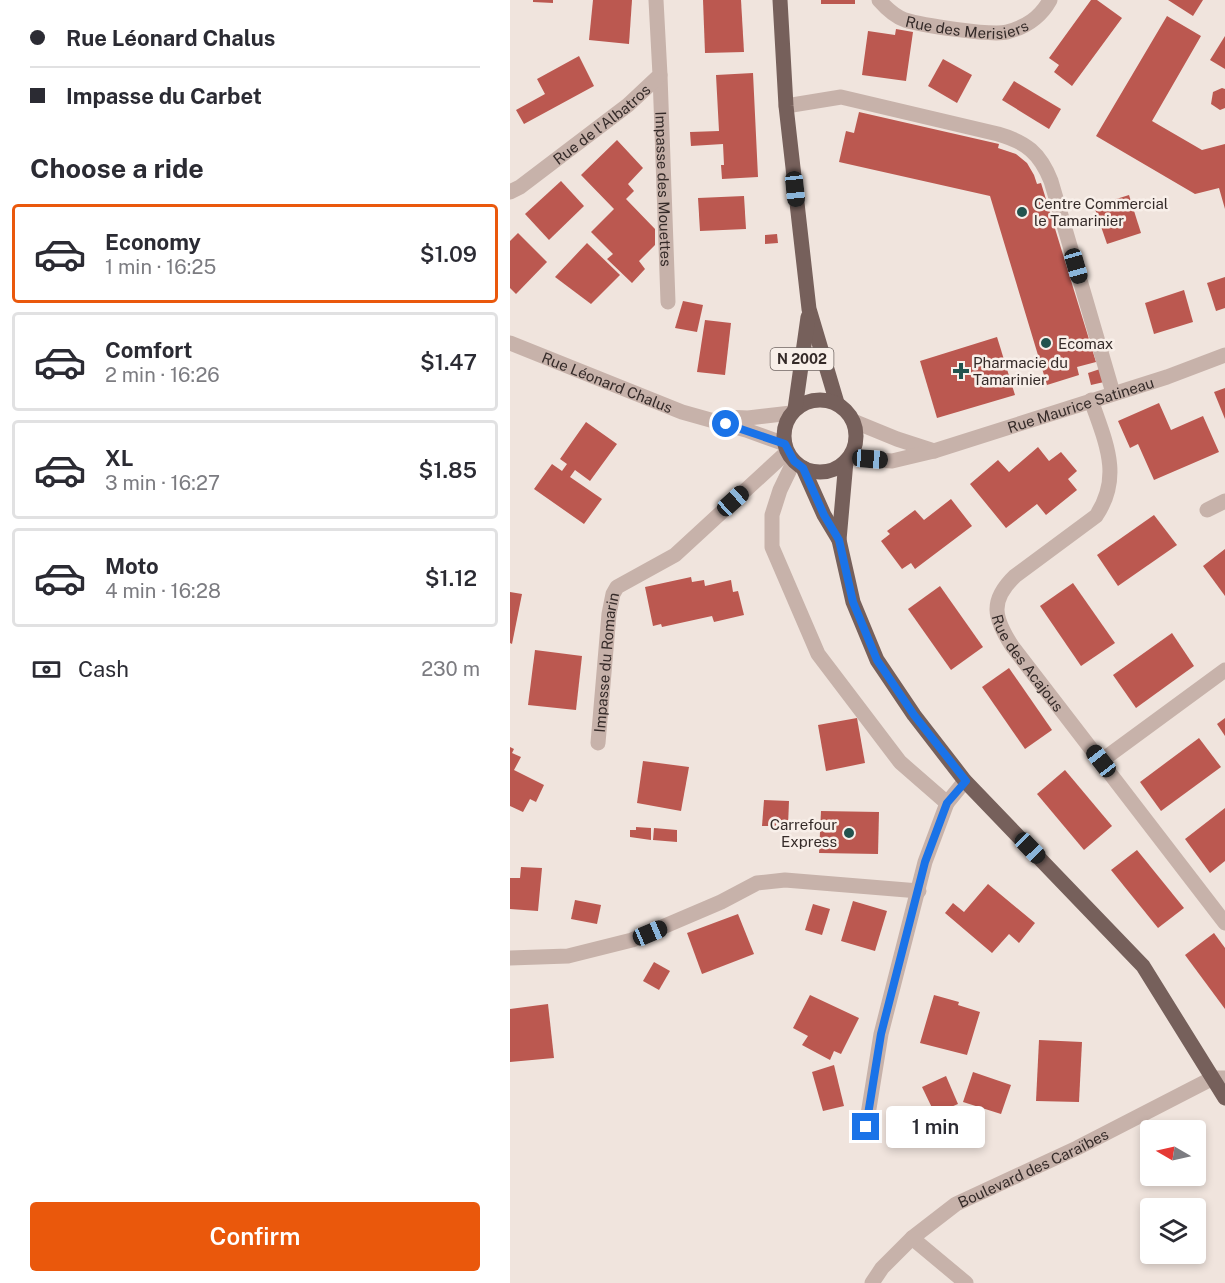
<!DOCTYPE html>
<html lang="en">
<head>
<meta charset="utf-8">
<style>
  body { margin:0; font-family:"Public Sans",sans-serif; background:#f2f2f3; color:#2b2b33; height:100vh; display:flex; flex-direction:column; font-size:22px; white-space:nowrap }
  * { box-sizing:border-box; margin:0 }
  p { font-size:20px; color:#7c7c81 }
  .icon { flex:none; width:33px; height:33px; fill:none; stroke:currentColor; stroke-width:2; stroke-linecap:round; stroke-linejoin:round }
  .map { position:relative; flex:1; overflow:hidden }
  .panel { display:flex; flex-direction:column; background:#fff; width:510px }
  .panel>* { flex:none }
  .top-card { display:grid; align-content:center; height:132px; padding:0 30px; background:#fff }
  .needle { width:39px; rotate:279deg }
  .tools { position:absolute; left:630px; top:1120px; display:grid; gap:12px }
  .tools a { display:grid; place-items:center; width:66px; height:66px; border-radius:6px; background:#fff; box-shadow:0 3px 9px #0003; font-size:30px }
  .end { position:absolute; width:27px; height:27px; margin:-14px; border:8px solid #1a73e8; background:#fff; box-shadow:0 0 0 3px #fff }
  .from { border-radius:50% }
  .bubble { position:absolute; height:42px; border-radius:6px; background:#fff; box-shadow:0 3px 9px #0003; font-size:20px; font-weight:600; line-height:42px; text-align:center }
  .car { position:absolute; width:18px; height:36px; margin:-18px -9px; border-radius:8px; box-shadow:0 0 4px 2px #0007; background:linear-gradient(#222 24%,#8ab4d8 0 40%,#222 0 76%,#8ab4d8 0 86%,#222 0) }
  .top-card b { display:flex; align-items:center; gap:21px; height:57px; font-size:22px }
  .top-card b+b { border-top:2px solid #e1e1e2 }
  .top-card i { width:15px; height:15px; background:#2b2b33 }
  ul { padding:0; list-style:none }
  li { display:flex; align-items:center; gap:18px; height:99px; margin:0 12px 9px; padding:0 18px; border:3px solid #e1e1e2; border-radius:6px }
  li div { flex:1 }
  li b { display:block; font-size:22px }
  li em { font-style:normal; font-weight:600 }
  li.active { border-color:#ea580c }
  li>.icon { width:54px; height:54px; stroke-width:1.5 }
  h2 { padding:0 30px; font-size:27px; line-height:72px }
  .pay { display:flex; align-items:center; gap:15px; height:66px; padding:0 30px; font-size:22px }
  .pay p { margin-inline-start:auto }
  .button { display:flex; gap:12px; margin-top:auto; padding:12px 30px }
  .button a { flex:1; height:69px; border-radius:6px; background:#ea580c; color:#fff; font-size:24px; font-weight:600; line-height:69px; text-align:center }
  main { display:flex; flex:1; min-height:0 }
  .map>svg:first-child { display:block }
  .building { fill:#bb5850 }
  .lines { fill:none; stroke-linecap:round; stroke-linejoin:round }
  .minor { stroke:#c7b2aa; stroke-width:15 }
  .major { stroke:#76605b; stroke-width:15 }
  .route { stroke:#1a73e8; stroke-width:8 }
  .poi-dot { fill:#22534e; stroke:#f8efe9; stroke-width:2 }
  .labels { text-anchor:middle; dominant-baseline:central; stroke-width:5; stroke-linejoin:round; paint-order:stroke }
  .shield { fill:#f8efe9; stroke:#706663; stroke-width:1.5 }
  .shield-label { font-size:14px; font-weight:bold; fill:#352b29 }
  .street-label { font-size:15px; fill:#352b29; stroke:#f8efe9 }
  .poi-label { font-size:15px; fill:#352b29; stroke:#f8efe9; text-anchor:start }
</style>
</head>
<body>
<main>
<section class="panel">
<div class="top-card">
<b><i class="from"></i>Rue Léonard Chalus</b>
<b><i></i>Impasse du Carbet</b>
</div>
<h2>Choose a ride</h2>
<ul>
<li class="active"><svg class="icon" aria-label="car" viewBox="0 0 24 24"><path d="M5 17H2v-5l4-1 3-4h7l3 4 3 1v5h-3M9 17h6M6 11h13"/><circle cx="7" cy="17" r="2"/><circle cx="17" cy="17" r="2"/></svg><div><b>Economy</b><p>1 min · 16:25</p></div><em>$1.09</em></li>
<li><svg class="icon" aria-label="car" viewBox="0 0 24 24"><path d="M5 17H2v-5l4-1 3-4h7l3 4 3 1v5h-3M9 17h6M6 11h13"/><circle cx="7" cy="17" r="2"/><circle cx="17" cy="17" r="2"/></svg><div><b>Comfort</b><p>2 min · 16:26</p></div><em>$1.47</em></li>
<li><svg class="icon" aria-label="car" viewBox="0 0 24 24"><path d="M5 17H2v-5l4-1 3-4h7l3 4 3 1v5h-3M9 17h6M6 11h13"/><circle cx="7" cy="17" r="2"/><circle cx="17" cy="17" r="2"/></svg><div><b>XL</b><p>3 min · 16:27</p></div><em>$1.85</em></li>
<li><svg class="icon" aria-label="car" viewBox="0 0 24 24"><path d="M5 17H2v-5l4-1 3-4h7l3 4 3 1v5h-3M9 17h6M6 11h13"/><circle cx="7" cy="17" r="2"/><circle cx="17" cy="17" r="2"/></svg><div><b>Moto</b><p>4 min · 16:28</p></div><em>$1.12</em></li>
</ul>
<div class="pay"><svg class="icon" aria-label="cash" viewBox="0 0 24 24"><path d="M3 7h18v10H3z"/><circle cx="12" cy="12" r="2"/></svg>Cash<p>230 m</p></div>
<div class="button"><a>Confirm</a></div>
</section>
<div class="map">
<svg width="715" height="1283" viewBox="0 0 715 1283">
  <rect width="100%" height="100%" fill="#f0e4dd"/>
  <!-- building -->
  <g class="building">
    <polygon points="23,0 43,0 43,3 23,2"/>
    <polygon points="83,0 122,0 119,44 79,40"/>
    <polygon points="193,0 231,0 234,52 195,53"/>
    <rect x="311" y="0" width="34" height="4"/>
    <polygon points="581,0 587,0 612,18 562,86 544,72 549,65 539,58"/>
    <polygon points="658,0 693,0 683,16"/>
    <polygon points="657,16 691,36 642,121 692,150 715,144 715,209 709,188 685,194 586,136"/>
    <polygon points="386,29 403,32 396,81 352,75 358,31 385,35"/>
    <polygon points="715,36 715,69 700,60"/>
    <polygon points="69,56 84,86 14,124 6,110 35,94 27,79"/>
    <polygon points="433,59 462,75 447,103 418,86"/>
    <polygon points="243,73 248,177 212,179 211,165 214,165 213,144 181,146 180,132 209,131 206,75"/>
    <polygon points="504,81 551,109 539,129 492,100"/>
    <polygon points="712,88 715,89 715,108 710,110 701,104 703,92"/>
    <polygon points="349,112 489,144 488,148 506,154 517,163 524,175 527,184 531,183 586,362 567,367 569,375 537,385 480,196 329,162 336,131 344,133"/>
    <polygon points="107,140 133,168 118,184 124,191 116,199 145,229 145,245 129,261 135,269 122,283 97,259 103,254 81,232 104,209 71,175"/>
    <polygon points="51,181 74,206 39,240 15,214"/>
    <polygon points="619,195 631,233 597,244 584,206"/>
    <polygon points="234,196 236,229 190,231 188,198"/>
    <polygon points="8,233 37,262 6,294 0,288 0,241"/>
    <polygon points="267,234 268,243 255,244 255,235"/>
    <polygon points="77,243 110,275 81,304 45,277"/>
    <polygon points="715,277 715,308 706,311 697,283"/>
    <polygon points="674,290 683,322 644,334 635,303"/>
    <polygon points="173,301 193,305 187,332 165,328"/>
    <polygon points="195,320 221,323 215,375 187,372"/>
    <polygon points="487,337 505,395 427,418 410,361"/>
    <polygon points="590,369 594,382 581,385 578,373"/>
    <polygon points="715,388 715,419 704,392"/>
    <polygon points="649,403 661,430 693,416 709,452 644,480 628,444 620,448 608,421"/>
    <polygon points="76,422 107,444 80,481 65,470 60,477 92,499 74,524 24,489 42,464 52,471 57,464 50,459"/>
    <polygon points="528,447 539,461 551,452 567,471 558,479 567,490 536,515 527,504 496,528 460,484 488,460 499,472"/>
    <polygon points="441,499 462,526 405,569 401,563 392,569 371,541 380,534 377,531 405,510 414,520"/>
    <polygon points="644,515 667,545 608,586 587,555"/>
    <polygon points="715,549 715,596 693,566"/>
    <polygon points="181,577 182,582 194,580 195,586 221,580 223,592 228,591 234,615 204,622 202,616 152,627 151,624 143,626 135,587"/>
    <polygon points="563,583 605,643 571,666 530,606"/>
    <polygon points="430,586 473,647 441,670 398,609"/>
    <polygon points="0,592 12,594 2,644 0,643"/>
    <polygon points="662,633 684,666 626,708 603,675"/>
    <polygon points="25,650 72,656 66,710 18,705"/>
    <polygon points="499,668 542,730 515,749 472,687"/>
    <polygon points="347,718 355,763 316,771 308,725"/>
    <polygon points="715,718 715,736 707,724"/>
    <polygon points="689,738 711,767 651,811 630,782"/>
    <polygon points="0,747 4,749 2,753 11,757 4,770 34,785 26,802 20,799 13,812 0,806"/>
    <polygon points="133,761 179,767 171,811 127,803"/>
    <polygon points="555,770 602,826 574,850 527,794"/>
    <polygon points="254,800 279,801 278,826 252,826"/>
    <polygon points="715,808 715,861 700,873 675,839"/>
    <polygon points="311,811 369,812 368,854 309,853"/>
    <polygon points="126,827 141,828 141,840 120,837 120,830 126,830"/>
    <polygon points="144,828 167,830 167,842 143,840"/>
    <polygon points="627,850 674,908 648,928 601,870"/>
    <polygon points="11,867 32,868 28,911 0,909 0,878 10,878"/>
    <polygon points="478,884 525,923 509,943 499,934 482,953 435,913 443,903 454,912"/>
    <polygon points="65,900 91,905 87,924 61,919"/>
    <polygon points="343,901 377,911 365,951 331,941"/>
    <polygon points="303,904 320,909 312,935 295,930"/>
    <polygon points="228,914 244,954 192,974 177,933"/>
    <polygon points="704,933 715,948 715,1009 675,955"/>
    <polygon points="144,962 160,971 149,990 133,981"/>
    <polygon points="300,995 349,1018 331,1054 324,1051 320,1060 292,1045 298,1036 283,1028"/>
    <polygon points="424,995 449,1002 448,1005 470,1012 457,1055 410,1043"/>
    <polygon points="38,1004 44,1058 0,1062 0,1009"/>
    <polygon points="529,1040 572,1042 569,1102 526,1101"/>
    <polygon points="324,1065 334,1106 313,1111 302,1072"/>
    <polygon points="463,1072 501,1085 491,1114 453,1102"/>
    <polygon points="436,1076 448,1104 425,1114 412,1087"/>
  </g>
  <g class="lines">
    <!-- minor -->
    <g class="minor">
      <path id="s1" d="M369,0C376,8 384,16 395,20C411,25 481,36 497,32C516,27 530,18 540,0"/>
      <path id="s2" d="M150,75L158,302"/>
      <path d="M276,106L331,97L488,134C516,142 530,153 541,181L603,393"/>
      <path id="s3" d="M0,192L10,187L118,105L150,75L146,0"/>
      <path id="s4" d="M0,343L172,412L236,430L275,444"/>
      <path id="s5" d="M581,400C595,441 613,476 586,516L505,576C479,601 484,618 502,646L715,923"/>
      <polyline points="213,417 238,418 281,413"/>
      <polyline points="343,421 387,439 424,451"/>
      <path id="s6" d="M339,458L382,461L424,451L657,377L715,355"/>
      <polyline points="284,461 270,490 262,515 262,547 308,654 390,762 437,803"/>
      <polyline points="697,510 715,501"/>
      <path id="s7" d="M88,743L99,614L103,594L107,587L165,555L277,452"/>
      <polyline points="591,761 715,670"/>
      <polyline points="0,958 58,956 122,940 211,902 247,883 275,880 409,891"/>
      <polyline points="356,1127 371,1034 415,862 437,803 455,781"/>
      <polyline points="402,1238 456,1283"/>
      <path id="s8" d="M362,1283L372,1268L402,1238L446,1204L567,1148L703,1078H715"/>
    </g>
    <!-- major -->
    <g class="major">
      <polyline points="270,0 276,106 299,309 327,403"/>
      <circle cx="310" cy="436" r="36"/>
      <polyline points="285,409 298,317"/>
      <polyline points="336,461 329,540 343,602 367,660 404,715 455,781 633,966 715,1098"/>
      <polyline points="293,468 314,515 329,540"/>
    </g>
  </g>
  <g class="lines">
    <!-- route -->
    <polyline class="route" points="216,424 275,444 284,461 293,468 314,515 329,540 343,602 367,660 404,715 456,781 437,803 415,862 371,1034 356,1127"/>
  </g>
  <!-- markers -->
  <g class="poi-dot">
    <circle cx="512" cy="212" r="6"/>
    <circle cx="536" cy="343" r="6"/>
    <path d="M448 362h6v6h6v6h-6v6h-6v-6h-6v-6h6z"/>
    <circle cx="339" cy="833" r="6"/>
  </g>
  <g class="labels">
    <!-- shield labels -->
    <rect class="shield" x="260.5" y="348" width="63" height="22" rx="4.5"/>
    <g class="shield-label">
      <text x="292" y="359">N 2002</text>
    </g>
    <!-- street labels -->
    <g class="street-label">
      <text stroke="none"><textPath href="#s1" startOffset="96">Rue des Merisiers</textPath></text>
      <text stroke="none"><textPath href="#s3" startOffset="114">Rue de l'Albatros</textPath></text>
      <text stroke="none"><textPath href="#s2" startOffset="114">Impasse des Mouettes</textPath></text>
      <text stroke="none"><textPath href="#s4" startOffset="105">Rue Léonard Chalus</textPath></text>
      <text stroke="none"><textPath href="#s6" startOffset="240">Rue Maurice Satineau</textPath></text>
      <text stroke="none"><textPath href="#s5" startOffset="324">Rue des Acajous</textPath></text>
      <text stroke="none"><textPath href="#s7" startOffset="81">Impasse du Romarin</textPath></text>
      <text stroke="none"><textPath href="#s8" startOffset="201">Boulevard des Caraïbes</textPath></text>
    </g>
    <!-- poi labels -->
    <g class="poi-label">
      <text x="524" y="203">Centre Commercial<tspan x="524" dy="17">le Tamarinier</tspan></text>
      <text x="548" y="343">Ecomax</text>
      <text x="463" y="362">Pharmacie du<tspan x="463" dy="17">Tamarinier</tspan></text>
      <text x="327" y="824" text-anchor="end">Carrefour<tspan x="327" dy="17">Express</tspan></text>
    </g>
  </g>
</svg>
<div class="tools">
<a><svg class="needle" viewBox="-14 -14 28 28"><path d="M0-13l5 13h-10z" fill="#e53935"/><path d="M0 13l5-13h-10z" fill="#7c7c81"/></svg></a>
<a><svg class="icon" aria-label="layers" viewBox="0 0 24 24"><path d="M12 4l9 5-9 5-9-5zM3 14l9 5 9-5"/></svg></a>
</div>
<i class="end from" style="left:216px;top:424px"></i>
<i class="end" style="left:356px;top:1127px"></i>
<div class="bubble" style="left:376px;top:1106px;width:99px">1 min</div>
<i class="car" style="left:285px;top:189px;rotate:174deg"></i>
<i class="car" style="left:566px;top:266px;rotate:164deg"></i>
<i class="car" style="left:360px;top:459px;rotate:94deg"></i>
<i class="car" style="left:223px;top:501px;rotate:48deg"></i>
<i class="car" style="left:591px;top:761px;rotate:322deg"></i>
<i class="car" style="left:520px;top:848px;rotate:136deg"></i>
<i class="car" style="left:140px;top:933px;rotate:67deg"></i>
</div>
</main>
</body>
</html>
